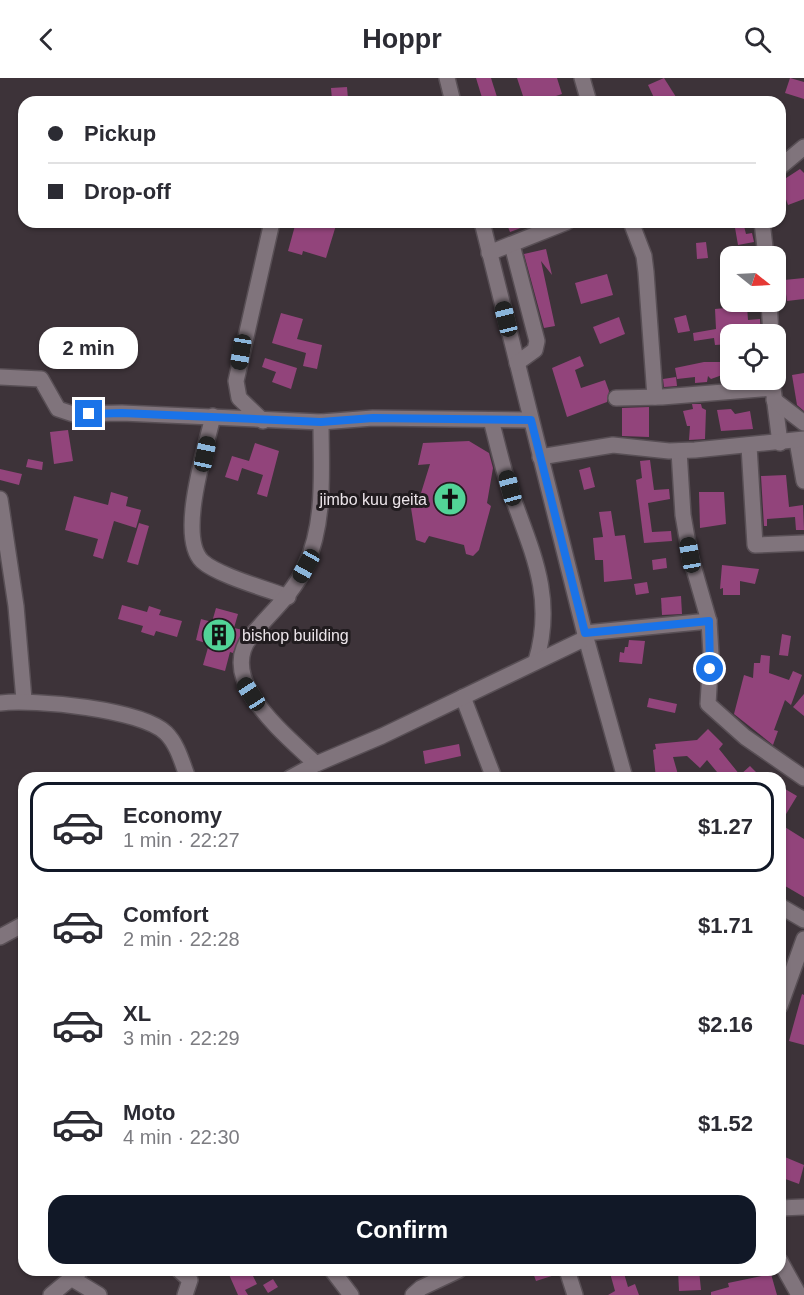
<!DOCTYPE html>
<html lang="en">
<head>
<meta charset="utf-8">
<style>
  body { margin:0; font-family:Helvetica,sans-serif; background:#f7f7f7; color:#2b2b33; height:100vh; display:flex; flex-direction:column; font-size:22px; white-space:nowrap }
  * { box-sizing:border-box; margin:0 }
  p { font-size:20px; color:#7c7c81 }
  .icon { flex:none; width:33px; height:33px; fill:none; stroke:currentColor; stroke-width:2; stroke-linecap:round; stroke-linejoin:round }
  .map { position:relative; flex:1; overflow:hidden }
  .sheet { position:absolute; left:18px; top:694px; width:768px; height:504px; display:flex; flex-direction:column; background:#fff; border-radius:18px; box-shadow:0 2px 4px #0004 }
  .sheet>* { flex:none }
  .hud { position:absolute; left:18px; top:18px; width:768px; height:132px; border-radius:18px; box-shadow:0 2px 4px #0004; display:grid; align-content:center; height:132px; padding:0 30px; background:#fff }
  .needle { width:39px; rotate:108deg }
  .tools { position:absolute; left:720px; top:168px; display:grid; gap:12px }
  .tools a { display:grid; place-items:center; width:66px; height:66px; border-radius:12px; background:#fff; box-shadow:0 2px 4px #0004; font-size:30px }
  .end { position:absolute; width:27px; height:27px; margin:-14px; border:8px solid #1a73e8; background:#fff; box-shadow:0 0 0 3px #fff }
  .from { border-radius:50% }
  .bubble { position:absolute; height:42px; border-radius:18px; background:#fff; box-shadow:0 2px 4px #0004; font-size:20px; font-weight:800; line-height:42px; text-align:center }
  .car { position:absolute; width:18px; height:36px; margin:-18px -9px; border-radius:8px; box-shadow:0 0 4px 2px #0007; background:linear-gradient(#222 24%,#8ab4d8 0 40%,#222 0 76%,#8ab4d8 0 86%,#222 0) }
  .hud b { display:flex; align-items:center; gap:21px; height:57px; font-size:22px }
  .hud b+b { border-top:2px solid #e1e1e2 }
  .hud i { width:15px; height:15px; background:#2b2b33 }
  ul { padding:10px 0 0; list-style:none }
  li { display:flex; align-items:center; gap:18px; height:90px; margin:0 12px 9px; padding:0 18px; border:3px solid transparent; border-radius:18px }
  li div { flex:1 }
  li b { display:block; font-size:22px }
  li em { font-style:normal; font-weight:800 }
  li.current { border-color:#111827 }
  li>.icon { width:54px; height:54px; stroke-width:1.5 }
  .action { display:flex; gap:12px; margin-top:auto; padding:12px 30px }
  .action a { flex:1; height:69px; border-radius:18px; background:#111827; color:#fff; font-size:24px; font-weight:800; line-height:69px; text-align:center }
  header { display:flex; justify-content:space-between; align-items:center; height:78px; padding:0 30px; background:#fff; font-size:27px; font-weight:800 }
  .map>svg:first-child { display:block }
  .building { fill:#92447b }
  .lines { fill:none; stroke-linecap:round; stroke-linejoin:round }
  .minor-casing { stroke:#584f55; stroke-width:18 }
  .minor { stroke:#80747c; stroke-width:15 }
  .route { stroke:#1a73e8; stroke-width:8 }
  .labels { text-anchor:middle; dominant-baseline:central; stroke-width:6; stroke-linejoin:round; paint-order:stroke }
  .poi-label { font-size:16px; fill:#ebe4e9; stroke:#211c1f; text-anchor:end }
</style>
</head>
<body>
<header><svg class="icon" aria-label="back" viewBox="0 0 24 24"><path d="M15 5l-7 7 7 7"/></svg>Hoppr<svg class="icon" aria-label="search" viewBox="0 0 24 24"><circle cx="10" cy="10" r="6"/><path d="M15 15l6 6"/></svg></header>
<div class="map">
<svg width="804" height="1217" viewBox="0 0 804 1217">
  <rect width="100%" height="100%" fill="#3d3339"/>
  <!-- building -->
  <g class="building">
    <polygon points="476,0 491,0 497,19 483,23"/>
    <polygon points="517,0 557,0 562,16 538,24 525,24"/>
    <polygon points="664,0 676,19 669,24 656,24 648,7"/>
    <polygon points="790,0 804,4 804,21 785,15"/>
    <polygon points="347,9 348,21 332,22 331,10"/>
    <polygon points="800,91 804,95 804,121 788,127 783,113 780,115 780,104"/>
    <polygon points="296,144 337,144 326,180 303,173 302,177 288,173"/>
    <polygon points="506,144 534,144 534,145 510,154"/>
    <polygon points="734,144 743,144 746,156 752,155 754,164 738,167"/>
    <polygon points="706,164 708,180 697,181 696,165"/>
    <polygon points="546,171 552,197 541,183 555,248 544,250 524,176"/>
    <polygon points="607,196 613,217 581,226 575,205"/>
    <polygon points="804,200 804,221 787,223 784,202"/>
    <polygon points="747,228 748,242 760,241 761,256 730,256 730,266 715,267 714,260 694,263 693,255 716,251 715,231"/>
    <polygon points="281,235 303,241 297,261 322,267 317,291 303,288 306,275 272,265"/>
    <polygon points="686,237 690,253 678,255 674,240"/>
    <polygon points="619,239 625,256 600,266 593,249"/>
    <polygon points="580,278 584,288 575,292 581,310 605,302 609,313 607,324 567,339 552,290"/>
    <polygon points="265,280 297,290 291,311 272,304 276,294 262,289"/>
    <polygon points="704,284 723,284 725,296 711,301 708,298 707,304 695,305 695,299 677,301 675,290"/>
    <polygon points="804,295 804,333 797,327 792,297"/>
    <polygon points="676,299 677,308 664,309 663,301"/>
    <polygon points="692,326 701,326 702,330 706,332 705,361 689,362 690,348 687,348 683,333 693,331"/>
    <polygon points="649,329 649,359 622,358 622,330"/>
    <polygon points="731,331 735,336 750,333 753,351 721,353 717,332"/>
    <polygon points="68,352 73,383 54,386 50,354"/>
    <polygon points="469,363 489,375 493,390 487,425 491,428 479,472 473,478 466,476 464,467 429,458 425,465 416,462 411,430 413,416 421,415 430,386 418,387 423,365"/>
    <polygon points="255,365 279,373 267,419 257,416 263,397 242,390 238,403 225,399 232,378 249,383"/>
    <polygon points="28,381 43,384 42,392 26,389"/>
    <polygon points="650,382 654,412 669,411 670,421 648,425 652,454 671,453 672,463 644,465 636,402 642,400 640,383"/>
    <polygon points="590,389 595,409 584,412 579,392"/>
    <polygon points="0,391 22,396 19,407 0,402"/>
    <polygon points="786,397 789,429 803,427 804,452 796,452 795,439 767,441 767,448 764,448 761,398"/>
    <polygon points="111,414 128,419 126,428 141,432 136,450 114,443 103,481 93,478 98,461 65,452 74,418 108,427"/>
    <polygon points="699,414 724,414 726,446 700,450"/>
    <polygon points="611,433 615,458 625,457 632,501 604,504 603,482 595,482 593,460 603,459 599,434"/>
    <polygon points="139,445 149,448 138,487 127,484"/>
    <polygon points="666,480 667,490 653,492 652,482"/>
    <polygon points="722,487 759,491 755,506 740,503 740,517 723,517 723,510 720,511"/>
    <polygon points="647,504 649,515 636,517 634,506"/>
    <polygon points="681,518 682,536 662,537 661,520"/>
    <polygon points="122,527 147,534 149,528 161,532 159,537 182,543 177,559 156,553 154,558 141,554 143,548 118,541"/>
    <polygon points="216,530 238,536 234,550 243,552 233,575 230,574 225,593 203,587 209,566 196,562 201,541 212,544"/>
    <polygon points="782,556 791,558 788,578 779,577"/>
    <polygon points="629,562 645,563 642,586 619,584 620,574 624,575 625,569 628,569"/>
    <polygon points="761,577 770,578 769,595 789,602 793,593 802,597 791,627 785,622 774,652 778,653 773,667 734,636 744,597 753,600 754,585 760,585"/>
    <polygon points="804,616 804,638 793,629"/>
    <polygon points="649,620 677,626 675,635 647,629"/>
    <polygon points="708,651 723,666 719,671 740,697 750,688 762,700 722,700 707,682 700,690 687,678 673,679 679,700 656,700 653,672 656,671 655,666 697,662"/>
    <polygon points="459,666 461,678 425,686 423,673"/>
    <polygon points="780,708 797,718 780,746 804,761 804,819 780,805"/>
    <polygon points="802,916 804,917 804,967 789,963"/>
    <polygon points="780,1077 804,1087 799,1106 780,1099"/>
    <polygon points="227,1192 250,1192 257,1206 245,1212 248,1217 238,1217"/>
    <polygon points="532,1192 558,1192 558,1196 536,1203"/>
    <polygon points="616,1192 623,1192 628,1209 635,1206 639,1217 608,1217 615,1213 610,1195"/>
    <polygon points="678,1192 699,1192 701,1212 679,1213"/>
    <polygon points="771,1196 777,1217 711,1217 711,1214 729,1209 728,1205"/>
    <polygon points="273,1201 278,1209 268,1215 263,1207"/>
  </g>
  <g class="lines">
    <!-- minor casing -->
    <g class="minor-casing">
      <g id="minor">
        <polyline points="447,0 453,24"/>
        <polyline points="582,0 589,24"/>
        <polyline points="780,89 804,69"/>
        <polyline points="482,144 586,560 625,700"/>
        <polyline points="631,144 644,178 646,194 655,319"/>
        <polyline points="762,144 766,178"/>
        <polyline points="512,167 537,263 535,272 517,285"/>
        <polyline points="489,175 567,144"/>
        <polyline points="769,224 771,256"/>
        <polyline points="0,299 41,301 58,331 73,336 122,335 321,344 373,340 531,342"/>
        <polyline points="772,302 780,365"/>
        <polyline points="616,320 662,319 773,310"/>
        <polyline points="774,322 804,345"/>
        <path d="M213,338C206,370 177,458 202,483C217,497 267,511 288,519"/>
        <path d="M491,342C497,364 502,387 509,409C530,470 556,517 536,583"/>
        <polyline points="263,343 239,320 236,303 272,144"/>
        <polyline points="797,363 804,403"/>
        <polyline points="749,368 755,467 804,465"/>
        <polyline points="679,373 683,437 690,477 709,543 711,576 708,626 745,659 804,700"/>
        <polyline points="540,379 613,367 669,373 695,372 804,361"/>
        <polyline points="0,421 16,528 24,622"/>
        <polyline points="585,555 709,543"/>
        <polyline points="463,619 494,700"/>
        <path d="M0,625C35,621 141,631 166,655C178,667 182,685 188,700"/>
        <path d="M316,686C286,657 214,601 252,557C271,534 293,516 305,489C326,444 321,392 321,344"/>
        <polyline points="290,700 316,686 382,658 586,560"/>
        <polyline points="780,828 804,842"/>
        <polyline points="0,859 24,846"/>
        <polyline points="780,928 804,861"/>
        <polyline points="780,1130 804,1129"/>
        <polyline points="780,1183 799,1217"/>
        <polyline points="179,1192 190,1202 185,1217"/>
        <polyline points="332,1192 351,1217"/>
        <polyline points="567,1192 575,1217"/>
        <polyline points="71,1200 99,1217"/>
        <polyline points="51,1217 81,1192"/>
        <polyline points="413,1217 421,1210 459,1192"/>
      </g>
    </g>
    <!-- minor -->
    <use href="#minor" class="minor"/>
  </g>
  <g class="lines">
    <!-- route -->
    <polyline class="route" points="89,336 122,335 321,344 373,340 531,342 585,555 709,543 710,591"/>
  </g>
  <!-- icons -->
  <defs>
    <g id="church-disc" transform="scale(1.725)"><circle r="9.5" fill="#52d397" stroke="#211c1f"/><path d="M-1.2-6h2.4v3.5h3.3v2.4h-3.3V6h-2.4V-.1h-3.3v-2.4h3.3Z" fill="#111"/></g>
    <g id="building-disc" transform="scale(1.725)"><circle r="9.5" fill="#52d397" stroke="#211c1f"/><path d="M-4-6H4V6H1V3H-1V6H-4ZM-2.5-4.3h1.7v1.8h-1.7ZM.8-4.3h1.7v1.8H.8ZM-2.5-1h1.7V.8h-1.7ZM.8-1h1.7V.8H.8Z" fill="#111"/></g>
  </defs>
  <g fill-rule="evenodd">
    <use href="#church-disc" x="450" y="421"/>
    <use href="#building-disc" x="219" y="557"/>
  </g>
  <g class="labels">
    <!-- poi labels -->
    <g class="poi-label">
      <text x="427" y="421">jimbo kuu geita</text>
      <text x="242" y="557" text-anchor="start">bishop building</text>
    </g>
  </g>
</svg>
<div class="tools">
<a><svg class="needle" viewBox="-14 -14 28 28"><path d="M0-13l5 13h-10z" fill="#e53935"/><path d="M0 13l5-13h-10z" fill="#7c7c81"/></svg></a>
<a><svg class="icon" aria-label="locate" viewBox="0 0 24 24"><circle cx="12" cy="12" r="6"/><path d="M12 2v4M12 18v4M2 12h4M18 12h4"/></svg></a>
</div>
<i class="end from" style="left:710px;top:591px"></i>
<i class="end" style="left:89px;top:336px"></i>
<div class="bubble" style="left:39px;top:249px;width:99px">2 min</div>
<i class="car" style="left:506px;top:241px;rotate:346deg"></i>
<i class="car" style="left:241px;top:274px;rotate:189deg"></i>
<i class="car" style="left:205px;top:376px;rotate:12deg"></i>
<i class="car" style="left:510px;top:410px;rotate:345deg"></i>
<i class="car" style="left:690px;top:477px;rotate:350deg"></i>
<i class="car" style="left:306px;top:488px;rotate:209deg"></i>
<i class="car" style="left:251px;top:616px;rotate:327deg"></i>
<div class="hud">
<b><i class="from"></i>Pickup</b>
<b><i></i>Drop-off</b>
</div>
<section class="sheet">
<ul>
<li class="current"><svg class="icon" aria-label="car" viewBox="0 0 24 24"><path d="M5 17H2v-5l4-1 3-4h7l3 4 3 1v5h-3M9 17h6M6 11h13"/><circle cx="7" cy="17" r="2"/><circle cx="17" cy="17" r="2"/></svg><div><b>Economy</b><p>1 min · 22:27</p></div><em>$1.27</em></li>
<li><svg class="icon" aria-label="car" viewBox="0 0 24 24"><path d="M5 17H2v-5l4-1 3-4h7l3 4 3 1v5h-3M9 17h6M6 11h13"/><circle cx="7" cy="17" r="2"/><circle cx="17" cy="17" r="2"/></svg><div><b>Comfort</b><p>2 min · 22:28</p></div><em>$1.71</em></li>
<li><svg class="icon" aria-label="car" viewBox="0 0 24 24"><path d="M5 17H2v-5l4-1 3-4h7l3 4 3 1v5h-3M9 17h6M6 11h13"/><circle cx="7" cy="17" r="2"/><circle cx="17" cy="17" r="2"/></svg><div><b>XL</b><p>3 min · 22:29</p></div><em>$2.16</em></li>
<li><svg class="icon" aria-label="car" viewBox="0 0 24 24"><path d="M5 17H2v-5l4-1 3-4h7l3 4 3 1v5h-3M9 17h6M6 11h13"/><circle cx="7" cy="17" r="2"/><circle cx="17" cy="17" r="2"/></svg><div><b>Moto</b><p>4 min · 22:30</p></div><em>$1.52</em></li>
</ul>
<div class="action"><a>Confirm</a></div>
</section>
</div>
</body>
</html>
